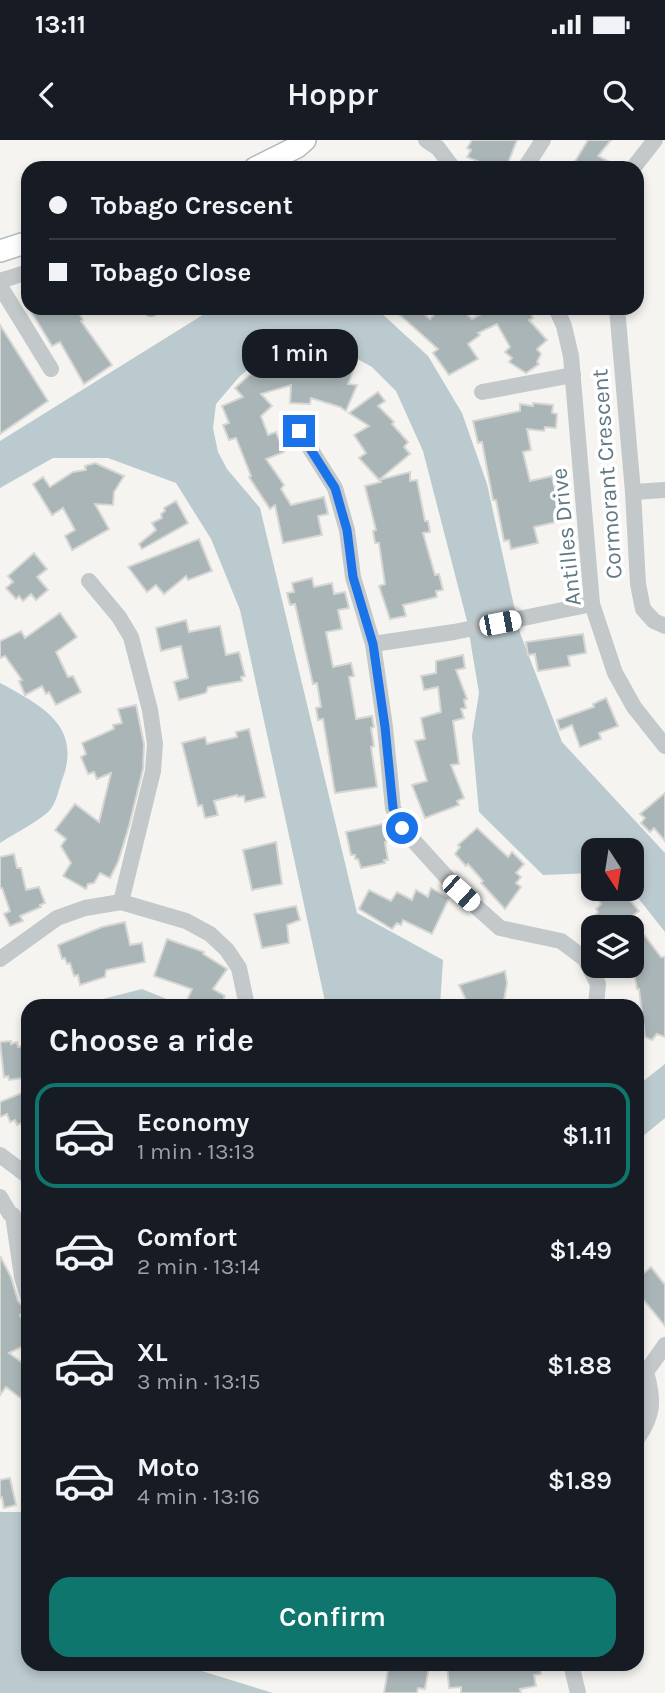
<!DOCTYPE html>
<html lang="en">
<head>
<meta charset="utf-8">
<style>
  body { margin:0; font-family:Karla,sans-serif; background:#20242c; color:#f1f3f6; height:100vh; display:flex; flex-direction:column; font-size:26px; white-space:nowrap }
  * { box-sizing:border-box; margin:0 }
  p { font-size:23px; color:#9ea1a6 }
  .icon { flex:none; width:38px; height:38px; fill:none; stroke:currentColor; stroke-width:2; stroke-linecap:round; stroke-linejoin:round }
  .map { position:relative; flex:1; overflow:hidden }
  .side { position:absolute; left:21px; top:859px; width:623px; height:672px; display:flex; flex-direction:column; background:#171b24; border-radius:21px; box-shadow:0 4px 10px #0003 }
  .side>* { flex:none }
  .top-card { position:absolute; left:21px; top:21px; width:623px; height:154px; border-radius:21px; box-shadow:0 4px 10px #0003; display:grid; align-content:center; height:154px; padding:0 28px; background:#171b24 }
  .needle { width:46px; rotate:168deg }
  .fabs { position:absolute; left:581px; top:698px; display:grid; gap:14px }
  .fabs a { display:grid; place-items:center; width:63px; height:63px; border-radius:14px; background:#171b24; box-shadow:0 4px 10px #0003; font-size:35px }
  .end { position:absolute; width:32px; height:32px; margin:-16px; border:9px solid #1a73e8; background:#fff; box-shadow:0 0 0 4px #fff }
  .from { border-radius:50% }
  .bubble { position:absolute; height:49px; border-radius:21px; background:#171b24; box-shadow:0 4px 10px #0003; font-size:23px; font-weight:600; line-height:49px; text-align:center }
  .car { position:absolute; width:21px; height:42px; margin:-21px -10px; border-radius:9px; box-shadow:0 0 5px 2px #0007; background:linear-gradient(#fff 24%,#345 0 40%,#fff 0 76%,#345 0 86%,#fff 0) }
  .top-card b { display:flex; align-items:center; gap:24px; height:66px; font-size:26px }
  .top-card b+b { border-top:2px solid #363941 }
  .top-card i { width:18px; height:18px; background:#f1f3f6 }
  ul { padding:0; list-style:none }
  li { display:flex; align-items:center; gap:21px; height:105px; margin:0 14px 10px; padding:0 14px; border:4px solid transparent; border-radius:21px }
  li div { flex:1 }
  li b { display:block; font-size:26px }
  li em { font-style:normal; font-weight:600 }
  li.selected { border-color:#0f766e }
  li>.icon { width:63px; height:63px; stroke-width:1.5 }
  h2 { padding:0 28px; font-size:32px; line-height:84px }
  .primary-button { display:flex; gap:14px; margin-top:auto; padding:14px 28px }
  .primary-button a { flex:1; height:80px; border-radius:21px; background:#0f766e; color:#fff; font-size:28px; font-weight:600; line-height:80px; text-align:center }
  .status { display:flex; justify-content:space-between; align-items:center; height:49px; padding:0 35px; background:#171b24; direction:ltr }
  .status svg { height:19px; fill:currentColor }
  header { display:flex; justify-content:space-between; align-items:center; height:91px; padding:0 28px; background:#171b24; font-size:32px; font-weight:600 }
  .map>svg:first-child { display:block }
  .water { fill:#bbcace }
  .building { fill:#aab5b8; stroke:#d6d6d3; stroke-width:2 }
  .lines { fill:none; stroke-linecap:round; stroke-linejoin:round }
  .secondary-casing { stroke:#b3babd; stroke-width:24 }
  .street { stroke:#c3c8ca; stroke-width:16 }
  .secondary { stroke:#fff; stroke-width:21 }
  .route { stroke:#1a73e8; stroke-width:9 }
  .labels { text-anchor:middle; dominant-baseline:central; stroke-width:7; stroke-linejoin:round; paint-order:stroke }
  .street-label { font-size:23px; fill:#607984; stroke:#fff }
</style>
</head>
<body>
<div class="status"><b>13:11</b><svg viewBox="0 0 49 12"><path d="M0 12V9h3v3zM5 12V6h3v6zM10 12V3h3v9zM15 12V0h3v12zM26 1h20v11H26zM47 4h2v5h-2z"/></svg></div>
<header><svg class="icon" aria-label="back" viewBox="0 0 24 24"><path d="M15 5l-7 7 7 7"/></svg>Hoppr<svg class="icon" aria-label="search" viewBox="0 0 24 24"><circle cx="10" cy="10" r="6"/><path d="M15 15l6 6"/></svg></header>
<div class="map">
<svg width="665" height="1553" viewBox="0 0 665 1553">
  <rect width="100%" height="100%" fill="#f5f4f0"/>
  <!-- water -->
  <g class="water">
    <polygon points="214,168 371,168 378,170 428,216 462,273 487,344 520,493 562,602 665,713 665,792 631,749 632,710 593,710 593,733 543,735 479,672 472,596 479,553 467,481 423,311 396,251 372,227 332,205 293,208 262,218 240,236 216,264 213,288 218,312 227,329 260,368 357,773 443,820 440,866 326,866 240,470 211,399 176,343 108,318 53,318 0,348 0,301"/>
    <path d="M0,543C41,565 83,586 62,640C59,649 56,663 50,670C41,680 12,695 0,703Z"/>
    <polygon points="142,849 179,864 180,866 75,866"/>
    <polygon points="665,924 665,978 637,1001 637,946"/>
    <polygon points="0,1372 28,1372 28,1524 179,1524 273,1553 0,1553"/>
  </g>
  <!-- building -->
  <g class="building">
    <polygon points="472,0 517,0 506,28 494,28 467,17 471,10 467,8"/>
    <polygon points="588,0 611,0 598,16 621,28 571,28"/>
    <polygon points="29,168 76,168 83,180 81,181 112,225 84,244 60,202 52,206"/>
    <polygon points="392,168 417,168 430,179 440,168 460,168 472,179 493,168 528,168 533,178 529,180 547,200 537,209 541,214 537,222 539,224 526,233 509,222 512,218 505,212 510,207 497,184 478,193 480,195 468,204 478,219 449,235 433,213 438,209"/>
    <polygon points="0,185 48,261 0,294"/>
    <polygon points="311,215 311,219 323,218 354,229 348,244 357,245 346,271 340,267 311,258 310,264 290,263 291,245 261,254 272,266 261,276 268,295 276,292 284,312 266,319 284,345 281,349 291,365 324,357 328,374 318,376 322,395 283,403 275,365 270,369 249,337 251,336 236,298 229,300 223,285 229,283 222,266 243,257 235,248 256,229 279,222 278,217"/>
    <polygon points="378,252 385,261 378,266 394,282 392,284 408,302 404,307 410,314 379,340 410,332 410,341 417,340 425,381 428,381 430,392 423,393 435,435 439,434 443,450 436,451 437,457 403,465 406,476 390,479 379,446 385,444 379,403 375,403 373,391 376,390 365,346 381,342 359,318 366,313 354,295 369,286 349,273"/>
    <polygon points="533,263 553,265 552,273 557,274 556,288 545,287 544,291 527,289 531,310 523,312 530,341 552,336 554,346 559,345 563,364 558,365 561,381 534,387 538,403 511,409 509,400 504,401 496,360 493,360 482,302 478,303 473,281 520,271 520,264 533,266"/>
    <polygon points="95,323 124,336 114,352 113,365 95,364 109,389 72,410 65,396 75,390 63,368 52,375 33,344 43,337 50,347 73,332 86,330 85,326"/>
    <polygon points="176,361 188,383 142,409 139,404 156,390 152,383 162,378 161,374 165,371 164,368"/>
    <polygon points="199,399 212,431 188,440 186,436 164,454 156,445 147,452 128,427"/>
    <polygon points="34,413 47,429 37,437 48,450 36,460 31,454 23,461 19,456 16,459 6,448 13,442 8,436"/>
    <polygon points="312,438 314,447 332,443 334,454 345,452 349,468 338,470 342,489 326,492 333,527 351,523 354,536 349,537 356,579 372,576 374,587 371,588 374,606 371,607 377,647 335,653 323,579 318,580 316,568 321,567 317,543 313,544 295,464 290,465 287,453 294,452 292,443"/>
    <polygon points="60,473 77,497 56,512 68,537 73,536 81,552 56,565 49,552 46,554 42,546 25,555 19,541 22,540 5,516 0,518 0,501 21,491 25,498"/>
    <polygon points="186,480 189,492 220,486 226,515 239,512 245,536 241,537 242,541 208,547 206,553 179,560 174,542 188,538 181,506 161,511 156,488"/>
    <polygon points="583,494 586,513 568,516 570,526 538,531 535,514 528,515 526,502"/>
    <polygon points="463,515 465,528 456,530 467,559 464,560 466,568 461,569 464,578 453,581 459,624 451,625 464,658 457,661 459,665 425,678 412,645 427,641 415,601 425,599 421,578 441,572 438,547 424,550 421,536 436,533 436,521"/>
    <polygon points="606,558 618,586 599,593 601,599 580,607 572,585 560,590 557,580 594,567 593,564"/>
    <polygon points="136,565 144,604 143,629 129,686 118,722 110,738 100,733 94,743 88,744 86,749 63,736 71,723 61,706 66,699 55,690 75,664 99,682 111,633 97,639 94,632 88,634 81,617 86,614 82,603 114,589 113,585 122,583 118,569"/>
    <polygon points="249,589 265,657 245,662 244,656 238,657 237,655 214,661 218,675 205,678 202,665 198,666 182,603 205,597 207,604 237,597 236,592"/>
    <polygon points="665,653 665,701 654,688 650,692 641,683 645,678 640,674"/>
    <polygon points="387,683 391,701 385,702 388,720 384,720 385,723 361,728 358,719 355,719 355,715 351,715 346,692"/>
    <polygon points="477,688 508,717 512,712 524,724 516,733 521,737 516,743 521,747 505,769 481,743 483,741 468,724 466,726 455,714 460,707 458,705"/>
    <polygon points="276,702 282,744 252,750 243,710"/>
    <polygon points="14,714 17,728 21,728 26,750 39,747 45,763 40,765 41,767 20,776 23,781 10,786 4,774 10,771 2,748 0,748 0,717"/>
    <polygon points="431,748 449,758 432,794 403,780 401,785 397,783 392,789 359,769 369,750 391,761 397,752 412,760 416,750 428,757"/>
    <polygon points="615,749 621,749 639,771 616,788 591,788 600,781 595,775 598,772 596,769 601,764 599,761"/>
    <polygon points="296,766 300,780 287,785 289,803 262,808 254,774"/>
    <polygon points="632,779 661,817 665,817 665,897 657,894 652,900 645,897 639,849 637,849 632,821"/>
    <polygon points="125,782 130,805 142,803 145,822 106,830 105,837 80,845 78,835 74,836 70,823 67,824 65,818 62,819 58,805 102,787"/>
    <polygon points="167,799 204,812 203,814 227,829 213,849 225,856 220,866 197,866 187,860 192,849 154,836"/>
    <polygon points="505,831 507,843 503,866 461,866 466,860 459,845"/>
    <polygon points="11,901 11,904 17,902 18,907 28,905 28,924 24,924 23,938 9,940 8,936 4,937 0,902"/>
    <polygon points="24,952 28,960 28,981 17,985 15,980 10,982 7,974 0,977 0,962"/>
    <polygon points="0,1116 11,1137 18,1161 27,1171 20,1175 27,1190 24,1192 28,1204 9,1213 28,1227 28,1264 6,1247 0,1255"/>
    <polygon points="651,1127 665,1145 665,1186 637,1152 637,1139"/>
    <polygon points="10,1338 16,1365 4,1368 2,1357 0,1358 0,1340"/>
    <polygon points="389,1524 429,1527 425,1549 418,1548 417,1553 384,1553"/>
    <polygon points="447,1524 540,1524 541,1534 534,1535 536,1546 520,1549 521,1553 461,1553 461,1547 449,1548"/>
  </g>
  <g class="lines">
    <!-- secondary casing -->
    <g class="secondary-casing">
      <g id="secondary">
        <polyline points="255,28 297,7 305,0"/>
        <polyline points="0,111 28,102"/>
      </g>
    </g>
    <!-- street -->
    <g class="street">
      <polyline points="426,0 438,8 453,28"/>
      <polyline points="525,28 543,0"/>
      <polyline points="633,28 655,0"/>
      <polyline points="0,141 28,132"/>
      <polyline points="0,146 51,229"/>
      <polyline points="150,168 151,169"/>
      <polyline points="556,168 564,186 571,216 592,464 615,533 634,567 665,606"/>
      <polyline points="617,168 633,352 638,444 643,469 654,481 665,486"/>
      <polyline points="482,252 573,235"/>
      <polyline points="299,291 335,348 347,390 353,437 373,504 385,587 393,668 402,688 461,753 500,788 561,801 585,819 598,844 596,866"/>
      <polyline points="633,352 665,350"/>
      <polyline points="89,441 119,477 131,497 150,570 155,604 153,631 121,762"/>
      <polyline points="373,504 454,492 592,464"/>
      <polyline points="0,819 57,778 85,768 121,762 186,781 210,794 227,810 239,828 247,866"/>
      <polyline points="0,1015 28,1036"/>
      <polyline points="0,1057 10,1074 13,1075 22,1137 28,1157"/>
      <polyline points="646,1232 665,1205"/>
      <path d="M637,1299C654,1275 654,1260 646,1232"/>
      <polyline points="571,1524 578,1553"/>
    </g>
    <!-- secondary -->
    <use href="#secondary" class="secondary"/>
  </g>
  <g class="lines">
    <!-- route -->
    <polyline class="route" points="299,291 335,348 347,390 353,437 373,504 385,587 393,668 402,688"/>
  </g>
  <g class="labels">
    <!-- street labels -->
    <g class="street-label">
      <text transform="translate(607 334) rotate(-94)">Cormorant Crescent</text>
      <text transform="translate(566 397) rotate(-96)">Antilles Drive</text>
    </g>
  </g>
</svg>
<div class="fabs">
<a><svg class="needle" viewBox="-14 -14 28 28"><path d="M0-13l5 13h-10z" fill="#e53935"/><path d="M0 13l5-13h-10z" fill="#9ea1a6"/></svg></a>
<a><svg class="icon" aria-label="layers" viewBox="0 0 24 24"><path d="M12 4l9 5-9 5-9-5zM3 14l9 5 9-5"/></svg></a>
</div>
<i class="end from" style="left:402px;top:688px"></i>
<i class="end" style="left:299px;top:291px"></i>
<div class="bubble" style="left:242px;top:189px;width:116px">1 min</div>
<i class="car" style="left:500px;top:483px;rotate:79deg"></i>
<i class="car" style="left:461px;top:753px;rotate:132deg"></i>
<div class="top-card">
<b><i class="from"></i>Tobago Crescent</b>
<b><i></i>Tobago Close</b>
</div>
<section class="side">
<h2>Choose a ride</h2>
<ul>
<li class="selected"><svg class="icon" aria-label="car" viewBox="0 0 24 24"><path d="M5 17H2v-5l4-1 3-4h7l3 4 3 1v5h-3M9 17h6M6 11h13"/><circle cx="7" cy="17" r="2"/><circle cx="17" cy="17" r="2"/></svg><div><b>Economy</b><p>1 min · 13:13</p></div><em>$1.11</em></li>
<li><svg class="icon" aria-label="car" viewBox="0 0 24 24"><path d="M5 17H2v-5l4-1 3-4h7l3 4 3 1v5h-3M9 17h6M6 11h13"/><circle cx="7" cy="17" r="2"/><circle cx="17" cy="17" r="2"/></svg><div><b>Comfort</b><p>2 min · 13:14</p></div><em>$1.49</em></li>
<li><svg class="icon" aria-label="car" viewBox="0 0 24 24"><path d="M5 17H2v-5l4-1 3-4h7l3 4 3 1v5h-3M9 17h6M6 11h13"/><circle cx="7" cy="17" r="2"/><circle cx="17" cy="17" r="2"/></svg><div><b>XL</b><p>3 min · 13:15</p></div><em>$1.88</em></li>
<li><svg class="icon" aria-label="car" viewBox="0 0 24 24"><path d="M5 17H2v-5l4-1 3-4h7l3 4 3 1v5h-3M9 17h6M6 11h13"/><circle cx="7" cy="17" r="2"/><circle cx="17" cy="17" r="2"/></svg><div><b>Moto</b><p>4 min · 13:16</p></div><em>$1.89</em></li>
</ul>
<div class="primary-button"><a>Confirm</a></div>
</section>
</div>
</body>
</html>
